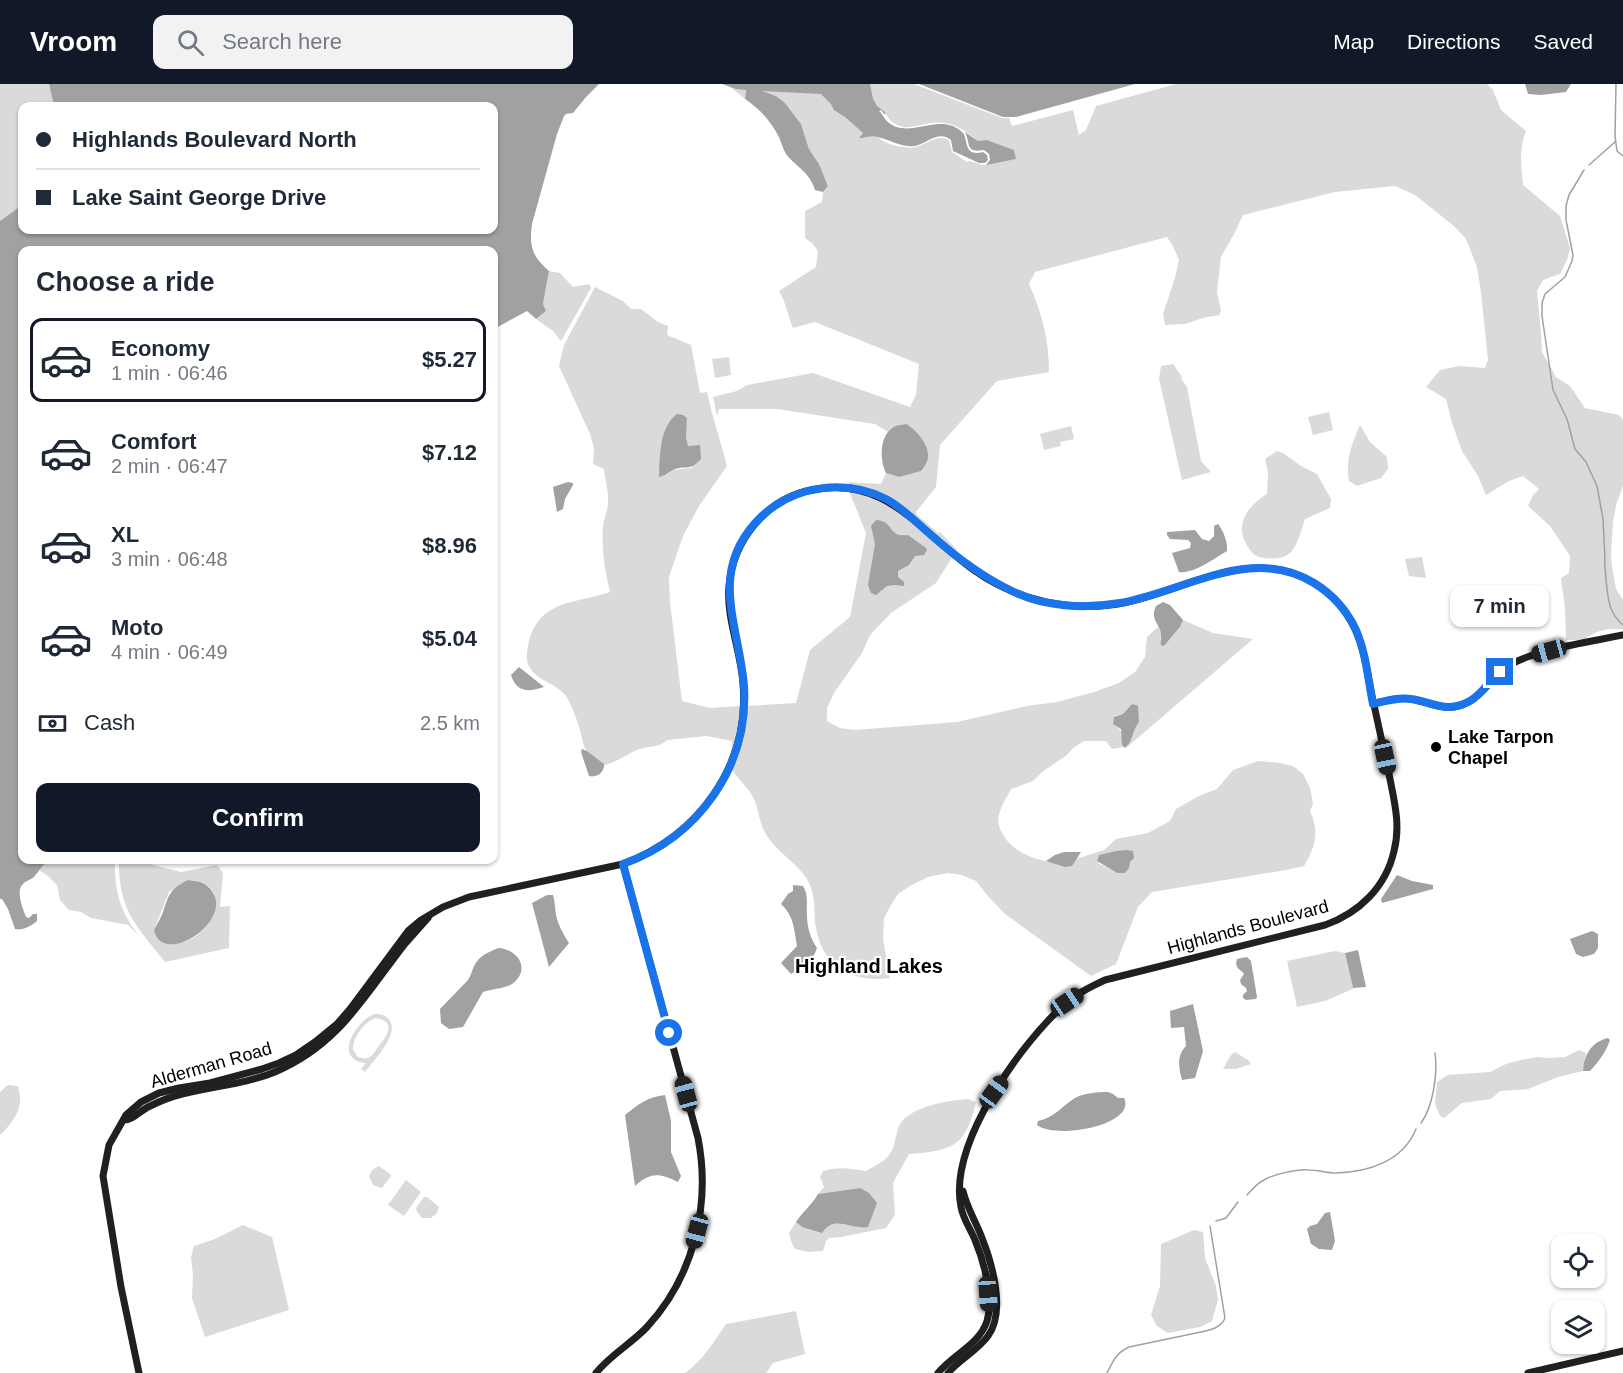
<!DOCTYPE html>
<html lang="en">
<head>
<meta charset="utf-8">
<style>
  body { margin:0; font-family:Arial,sans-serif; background:#f2f2f3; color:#1f2937; height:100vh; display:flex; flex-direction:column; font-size:22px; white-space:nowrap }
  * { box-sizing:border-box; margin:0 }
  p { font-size:20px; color:#747a83 }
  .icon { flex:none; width:33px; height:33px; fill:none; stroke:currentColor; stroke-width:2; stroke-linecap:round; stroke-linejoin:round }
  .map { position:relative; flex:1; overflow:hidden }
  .drawer { position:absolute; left:18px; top:162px; width:480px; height:618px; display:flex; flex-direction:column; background:#fff; border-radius:12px; box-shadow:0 2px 4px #0004 }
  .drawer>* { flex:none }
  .hud { position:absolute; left:18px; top:18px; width:480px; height:132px; border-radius:12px; box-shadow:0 2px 4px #0004; display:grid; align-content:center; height:132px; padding:0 18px; background:#fff }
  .fabs { position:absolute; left:1551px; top:1150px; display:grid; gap:12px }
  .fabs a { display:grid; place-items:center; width:54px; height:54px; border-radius:12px; background:#fff; box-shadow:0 2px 4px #0004; font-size:30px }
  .end { position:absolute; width:27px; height:27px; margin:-14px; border:8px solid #1a73e8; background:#fff; box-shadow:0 0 0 3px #fff }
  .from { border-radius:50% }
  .bubble { position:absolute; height:42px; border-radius:12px; background:#fff; box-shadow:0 2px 4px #0004; font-size:20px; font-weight:700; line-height:42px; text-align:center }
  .car { position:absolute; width:18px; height:36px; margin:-18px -9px; border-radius:8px; box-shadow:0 0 4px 2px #0007; background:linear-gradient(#222 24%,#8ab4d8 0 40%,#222 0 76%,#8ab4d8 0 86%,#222 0) }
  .hud b { display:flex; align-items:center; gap:21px; height:57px; font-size:22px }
  .hud b+b { border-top:2px solid #e0e1e3 }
  .hud i { width:15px; height:15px; background:#1f2937 }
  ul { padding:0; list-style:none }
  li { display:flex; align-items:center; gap:18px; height:84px; margin:0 12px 9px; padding:0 6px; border:3px solid transparent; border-radius:12px }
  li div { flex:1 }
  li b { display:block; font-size:22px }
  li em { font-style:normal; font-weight:700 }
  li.current { border-color:#111827 }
  li>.icon { width:54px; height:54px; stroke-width:1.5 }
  h2 { padding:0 18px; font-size:27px; line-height:72px }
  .pay { display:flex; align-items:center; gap:15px; height:66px; padding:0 18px; font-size:22px }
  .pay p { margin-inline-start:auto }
  .cta { display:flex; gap:12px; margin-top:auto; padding:12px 18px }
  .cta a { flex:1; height:69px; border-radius:12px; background:#111827; color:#fff; font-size:24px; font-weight:700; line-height:69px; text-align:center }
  header { display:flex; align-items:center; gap:36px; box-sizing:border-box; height:84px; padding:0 30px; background:#111827; color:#fff }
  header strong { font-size:28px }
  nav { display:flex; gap:33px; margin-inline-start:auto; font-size:21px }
  .search { width:420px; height:54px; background:#f2f2f3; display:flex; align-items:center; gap:15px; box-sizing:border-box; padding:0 21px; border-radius:12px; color:#747a83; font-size:22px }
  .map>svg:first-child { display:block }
  .green { fill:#dadada; fill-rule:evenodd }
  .water { fill:#a1a1a1 }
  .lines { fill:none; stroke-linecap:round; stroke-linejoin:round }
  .stream { stroke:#a1a1a1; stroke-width:1.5 }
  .secondary { stroke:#202020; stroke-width:7 }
  .route { stroke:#1a73e8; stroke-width:8 }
  .poi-dot { fill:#000; stroke:#fff; stroke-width:2 }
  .labels { text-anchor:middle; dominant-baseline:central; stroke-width:4.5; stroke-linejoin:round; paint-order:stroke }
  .poi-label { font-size:18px; font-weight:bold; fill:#000; stroke:#fff; text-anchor:start }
  .street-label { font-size:18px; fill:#000; stroke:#fff }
  .neighbourhood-label { font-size:20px; font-weight:bold; fill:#000; stroke:#fff }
</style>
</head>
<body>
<header>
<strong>Vroom</strong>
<div class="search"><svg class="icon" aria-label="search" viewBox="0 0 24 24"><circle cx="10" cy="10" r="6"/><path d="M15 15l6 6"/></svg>Search here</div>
<nav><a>Map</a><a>Directions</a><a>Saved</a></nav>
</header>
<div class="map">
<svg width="1623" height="1289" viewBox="0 0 1623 1289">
  <rect width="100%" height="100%" fill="#fff"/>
  <!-- green -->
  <g class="green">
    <polygon points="0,0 49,0 54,22 22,22 22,121 0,137"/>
    <path d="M727,0L815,4L864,45L863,50L860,53L879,49L878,53C885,61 906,65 916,63C928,60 936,50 949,56L952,68L967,78L970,77L983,81L1015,75L1014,66L987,56L978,57C961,44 950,35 927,40C919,41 911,44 903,43C893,40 890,37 885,29C883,26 877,23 874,21L868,0H914L1002,34H1009L1012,42L1073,26L1079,51L1086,46L1096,22L1176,0H1487L1493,6L1501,26L1526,47C1519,66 1521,81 1523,101L1560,132L1570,164L1567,176L1560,190L1543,196L1537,207L1541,249L1542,268L1556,293L1570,302L1585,324L1619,331L1623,336V402L1617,418L1613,437L1611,469L1612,483L1616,505L1623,516V545C1606,545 1598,545 1584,556H1566L1565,525L1561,494L1569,489L1570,472L1550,442L1528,422L1533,411L1539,405L1523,392L1509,397L1486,411L1478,392L1462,367L1452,339L1446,315L1426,303L1440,286L1459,282L1485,284L1488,276L1481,208L1477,183L1466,155L1454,142L1415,111L1395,102L1335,108L1243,131L1234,150L1221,173L1217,208L1221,227L1219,231L1203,234L1185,240L1165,241L1163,230L1175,194L1179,176L1173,162L1167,153L1035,188L1029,200C1042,229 1049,256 1049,288L997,297L940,361L936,403L916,428V430L938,449L940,448L957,466L955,468C934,451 913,429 889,415C877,408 862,406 849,402V398L881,400L886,389L899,393L928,369L925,361L892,343L888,348L875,340L777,325H719L717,332L713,313L737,307L747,301L813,289L910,323L916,311L919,280L815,238L793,244C788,232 786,218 779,207L816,183L818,167L812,159L805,154V127L822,118L823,108L828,102L819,80L809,65L801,40L785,19L776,12L746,3L745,15Z"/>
    <polygon points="549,187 560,189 573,203 589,200 591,204 561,257 553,247 536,235 546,227 543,220"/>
    <path d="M595,203L623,217L631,225H641L658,238L668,242L667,251L691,261L700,309L707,308C712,333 721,357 727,382L699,422L683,452L669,493L670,518L682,617L710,624L741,622L738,648L730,675L732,657L706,652L667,656C660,663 650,662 640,665C628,669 618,678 605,681C599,677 592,672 587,667C583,663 582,652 580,646C577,636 572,621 566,612C556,599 538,597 530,584C525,577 527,566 529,557C541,515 575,520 610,508C605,487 601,464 603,442C604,434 608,426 608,419C609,407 605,397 604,385L593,380L594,364L590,350L559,282L564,261ZM687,334L685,354L688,362L695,363L692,384L673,386L666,391Z"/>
    <polygon points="729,273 731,291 715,294 712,275"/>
    <polygon points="1173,280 1182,293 1181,296 1183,297 1187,303 1201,377 1211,388 1182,396 1159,295 1161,282"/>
    <polygon points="1329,328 1333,346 1313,351 1308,333"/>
    <path d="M1360,341L1370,358L1387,373L1388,385L1381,394L1357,402L1349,397C1345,377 1352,359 1360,341Z"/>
    <polygon points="1071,342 1074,355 1060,358 1061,362 1044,366 1040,350"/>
    <path d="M1277,367L1283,369L1301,382L1317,390L1331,415L1330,424L1305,435C1302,444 1297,463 1290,469C1287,472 1281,474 1277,474C1270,475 1261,475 1255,471C1246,464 1239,448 1243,437C1247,425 1256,417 1267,410L1268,388L1265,375Z"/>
    <path d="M849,407L864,410L886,418L953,472L936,499L891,529L870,551L862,569L834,609L827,624V637L840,644L855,646L957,638L1027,622L1057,618L1094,608L1119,599L1135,588L1145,573L1147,553L1158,543L1161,548L1160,556L1164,562L1180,543L1183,536L1213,549L1253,555L1126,664L1133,653L1136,641L1139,637L1136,621L1132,620L1123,630L1115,632L1113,640C1124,646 1121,651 1123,663L1112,665L1106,657H1084L1073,664L1067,671L1042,688L1033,697L1011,705C1007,713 1001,722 999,731C997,738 999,743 1002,749C1015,774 1047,778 1072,782L1076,775L1104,766L1116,755L1148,749L1170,737L1176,725L1199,712L1217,705L1233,686L1258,677L1280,679L1293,682L1303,690L1310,704L1313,720L1310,727C1320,748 1315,763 1304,782L1286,786L1152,808L1138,823L1116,880L1091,892L1005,830L987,811L976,797L962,791L948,789L928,793L910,802L898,810L891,821L884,834L883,855L890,894C854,899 822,883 816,844C813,826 817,813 807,795C796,778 777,768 767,752C759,740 759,725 753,713C747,702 737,694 731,684L746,622L796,619L810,566L850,533L866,449ZM1116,767H1120L1134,774L1117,789L1098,779L1099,771Z"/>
    <polygon points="1422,473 1426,494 1409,492 1405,475"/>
    <path d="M48,776H115C114,805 120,828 139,852L128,841L91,834L81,828L69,826L60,816L57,801L48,792L39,786Z"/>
    <path d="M119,776H134L181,788L217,781L223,789L220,823L230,822L229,864L165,878C136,841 118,826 119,776ZM188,796C229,797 219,838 193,854C187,858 178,858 171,860L154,846L169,808Z"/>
    <polygon points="1335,867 1345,869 1353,904 1355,904 1325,917 1297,923 1287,877"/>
    <path d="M374,930C379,930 383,930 388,934C402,948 374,976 365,988L361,985L366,979C332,976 356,937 374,930ZM376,934C398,938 386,953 378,963C375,967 373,972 368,974C364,975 362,974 358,973L353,966C352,954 365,937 376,934Z"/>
    <polygon points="1579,966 1586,969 1583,987 1558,993 1528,1005 1500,1007 1491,1015 1462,1019 1444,1034 1440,1032 1435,1020 1437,998 1448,991 1490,988 1506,980 1521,976 1537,973 1550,974 1565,973"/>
    <polygon points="1235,968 1248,976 1251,980 1236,985 1223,985 1231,971"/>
    <path d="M8,1001L18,1002C19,1007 21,1013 20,1017C20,1029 9,1043 0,1051V1008Z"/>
    <path d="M968,1015L976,1018C966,1062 953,1067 909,1070L893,1099L895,1131L886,1144L841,1153L829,1154L826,1157L823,1167L808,1168L795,1165L791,1157L789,1149L796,1138L802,1143H825L834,1139L842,1138L861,1144L860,1104L818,1110L824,1103L820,1093L823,1087C840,1082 850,1085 866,1087C874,1082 884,1078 889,1071C896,1063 895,1049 900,1040C910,1023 949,1016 968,1015Z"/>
    <polygon points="379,1082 390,1090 391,1092 382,1104 373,1101 369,1092 372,1086"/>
    <polygon points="406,1096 421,1108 404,1132 388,1121"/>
    <polygon points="424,1113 427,1113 439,1123 437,1129 431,1134 422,1134 417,1128 416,1124"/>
    <polygon points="243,1141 272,1153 289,1226 205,1253 192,1214 193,1191 191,1173 194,1162 215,1155"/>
    <polygon points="1194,1146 1203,1148 1205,1174 1216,1202 1218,1216 1212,1237 1200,1243 1168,1249 1157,1242 1151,1231 1160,1202 1161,1160"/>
    <path d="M796,1227L805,1270L773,1279L766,1289H685C702,1277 714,1258 726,1240Z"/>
  </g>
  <!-- water -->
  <g class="water">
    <path d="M49,0H599L586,13L573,29L566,30L564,32L557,50L532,140C529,163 532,172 549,187L543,220L546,227L536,235L527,227L494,245V166H22V776H50C43,780 39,787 34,793C30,796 25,797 22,801C16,809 23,825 26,833L29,834L33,830H37V837C32,842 21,847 15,845L8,825L2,815H0V137L22,121V146H494V22H54Z"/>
    <path d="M722,0H870L873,15L877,22L885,28V31L881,26L879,27C883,30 884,35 888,38C910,57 941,25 964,50C968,62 966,72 983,68L987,71L988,76L985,79H979L953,67L951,56C938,46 928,59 915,62C903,64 890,56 878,53C872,51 865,54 859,54L863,49L845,33L834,26L831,20L821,10L762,7L776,12L785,19L801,40L809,65L819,80L828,102L823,108L815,106C809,87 797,84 786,70C783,65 781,58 779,53C770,36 760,25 745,15L746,6L736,5Z"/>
    <polygon points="919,0 1135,0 1016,33 1003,33"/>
    <polygon points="1525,0 1571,0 1566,8 1541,11 1528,10"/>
    <path d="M965,48L978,57L987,56L1014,66L1016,75L986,81L990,76L989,70L984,66C965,69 971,61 965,48Z"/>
    <path d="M677,330L683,331L687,334L686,354L688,362L700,361L701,375C688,389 686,380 673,386C668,389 666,391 659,393C660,373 659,343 677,330Z"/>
    <path d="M906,340C916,345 930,362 928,374C927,379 924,383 921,387L899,393L886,389C880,376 879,354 892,344C896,341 901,341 906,340Z"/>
    <polygon points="568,398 573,399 573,401 565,415 563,425 557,428 553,403"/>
    <path d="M876,436C895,437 887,454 908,451L926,464L927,466L924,471L915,472L909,481L898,487V493L904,498V502L895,501L887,502L876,511L871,509L868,501L875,460L871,442Z"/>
    <path d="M1218,440C1223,446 1228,458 1227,467C1213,475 1194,490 1179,488L1172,469L1190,464L1191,459L1188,456L1170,455L1167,451V448L1195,446L1202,455L1209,457L1214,452V442Z"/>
    <path d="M1163,518L1170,521L1183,536L1180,543L1164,562L1161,561C1160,556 1162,550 1160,546C1156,536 1151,533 1156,522Z"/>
    <path d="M519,583L544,603C528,608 517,609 511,591Z"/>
    <path d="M1132,620L1136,621L1138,622L1139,638C1132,646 1135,655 1125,664L1122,661L1121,645L1113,640L1114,633L1123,630Z"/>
    <path d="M582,665L587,667L604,680C605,688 597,694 589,692L581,668Z"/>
    <polygon points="1126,766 1133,767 1134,774 1130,778 1129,784 1125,789 1117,789 1097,777 1099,771 1116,767"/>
    <polygon points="1064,768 1081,768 1072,782 1065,783 1046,777 1055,771"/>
    <polygon points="1397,791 1412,797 1433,801 1433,805 1382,819 1381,815"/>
    <path d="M188,796C198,797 206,798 212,807C234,838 162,884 154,846C157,840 161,834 163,828C169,810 170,805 188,796Z"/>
    <path d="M793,801L803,802C809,813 806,818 807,831C807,843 810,853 817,864C813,878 802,883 791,890L781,879L797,862C794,845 794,832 781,820L788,810L793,807Z"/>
    <path d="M547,811H553C555,818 555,825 556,831C558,841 564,851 569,859L549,883L532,819Z"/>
    <polygon points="1592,847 1598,850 1598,864 1594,870 1583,873 1576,870 1570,855"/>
    <path d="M498,864C519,865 531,886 512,900C504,905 492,905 483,908L463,943L449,945L441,939L440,925L468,896C471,891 472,887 474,882C480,871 487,869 498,864Z"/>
    <polygon points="1358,866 1366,903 1353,904 1345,869"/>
    <path d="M1247,873L1251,877L1257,913L1256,915L1246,916L1243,914V911L1247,907L1246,904L1241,900L1240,896L1244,890C1241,885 1234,885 1237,875Z"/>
    <path d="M1193,920L1203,967L1195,994L1182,996C1179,984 1176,972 1186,962L1184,943L1171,944L1170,927Z"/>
    <path d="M1608,954L1610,956C1606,968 1599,977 1590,987H1583C1584,971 1591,958 1608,954Z"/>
    <path d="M1108,1008L1113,1010L1118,1014H1124C1137,1041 1057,1056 1037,1041L1038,1037C1054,1034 1062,1022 1075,1014C1084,1009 1098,1008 1108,1008Z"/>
    <path d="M665,1011L671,1037V1068L681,1092L678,1098C659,1089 651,1088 635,1102L625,1031C639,1020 647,1013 665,1011Z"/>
    <path d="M860,1104L869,1109L877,1119L868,1143C851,1146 834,1130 822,1149L802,1143L796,1138C802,1128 812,1121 818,1110Z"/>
    <polygon points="1330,1128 1335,1157 1332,1166 1319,1165 1311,1160 1307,1145 1310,1142 1317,1140 1325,1129"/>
  </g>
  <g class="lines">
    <!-- stream -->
    <g class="stream">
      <polyline points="1616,0 1615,52 1617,67 1623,72"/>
      <polyline points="1589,81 1615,58"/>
      <path d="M1584,86L1569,111L1566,122V136L1573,171L1572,177L1565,193L1545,210L1542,219V232L1553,306L1567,335L1575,365L1586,378L1597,402L1603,435L1605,476C1604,483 1606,489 1606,496C1608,513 1608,529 1623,541"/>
      <path d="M1421,1039C1433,1023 1438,989 1435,969"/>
      <path d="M1247,1111C1252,1106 1257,1099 1264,1096C1274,1090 1297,1085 1309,1086C1318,1086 1327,1089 1336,1089C1369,1088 1403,1077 1416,1045"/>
      <polyline points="1216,1137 1226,1134 1238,1118"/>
      <path d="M1107,1289C1113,1277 1116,1269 1129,1263L1201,1248C1210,1246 1221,1244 1225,1234L1210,1142"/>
    </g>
    <!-- secondary -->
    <g class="secondary">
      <path d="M1373,620C1385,617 1398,613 1410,615C1426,617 1442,627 1459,622C1480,616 1491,594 1508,582C1536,565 1590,558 1623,551"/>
      <path d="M124,1036C133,1036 140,1027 148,1023C158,1018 170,1013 182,1010C213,1002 246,1000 275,988C339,961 364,912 404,861C412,852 420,843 428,834"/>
      <path d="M139,1289L121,1203L103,1092L109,1061L126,1031L141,1018L159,1009L179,1004L210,999L262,985L279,979L296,971L315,958L337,940L350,925L408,847L421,836L443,823L469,813L623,780C698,753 750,681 743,600C741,567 726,534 729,502C733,457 766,415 811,406C886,390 921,449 975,487C996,502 1020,512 1046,518C1071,523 1098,524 1123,519C1183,507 1247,464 1307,495C1328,506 1346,524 1355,545C1366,569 1368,596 1374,621C1379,644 1384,667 1389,690C1394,716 1401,741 1394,767C1386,803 1359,829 1325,841L1105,896C1092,902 1077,909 1066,919C1021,959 948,1060 961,1123C963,1135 971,1146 975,1156C984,1177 994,1215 987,1237C980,1260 952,1271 938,1289"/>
      <path d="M596,1289C610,1271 631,1260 647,1243C694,1192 711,1121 698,1054L623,780"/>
      <path d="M948,1289C960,1275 977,1267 988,1252C1006,1228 992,1179 982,1154C976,1138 967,1124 963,1107"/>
      <polyline points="1528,1289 1623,1267"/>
    </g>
  </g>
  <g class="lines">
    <!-- route -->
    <path class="route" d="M669,949L623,780C698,753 749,683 744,602C739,539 706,486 762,432C795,401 846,395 886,415C903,424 917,439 931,451C956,473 982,493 1012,507C1044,523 1085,525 1120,519C1184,508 1251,460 1314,499C1332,510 1347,527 1356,546C1366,569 1368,595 1373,620C1385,617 1399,613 1411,615C1433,618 1447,630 1470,617C1482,610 1489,597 1500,588"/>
  </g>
  <!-- markers -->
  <circle class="poi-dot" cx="1436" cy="663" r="6"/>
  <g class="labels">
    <!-- poi labels -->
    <g class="poi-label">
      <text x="1448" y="653">Lake Tarpon<tspan x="1448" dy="21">Chapel</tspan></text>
    </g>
    <!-- street labels -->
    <g class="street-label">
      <text transform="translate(1248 843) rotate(-15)">Highlands Boulevard</text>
      <text transform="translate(211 981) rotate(-16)">Alderman Road</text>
    </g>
    <!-- neighbourhood labels -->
    <g class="neighbourhood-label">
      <text x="869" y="882">Highland Lakes</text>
    </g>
  </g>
</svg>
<div class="fabs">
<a><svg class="icon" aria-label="locate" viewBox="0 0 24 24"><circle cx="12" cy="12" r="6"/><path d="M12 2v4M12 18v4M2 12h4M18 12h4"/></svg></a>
<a><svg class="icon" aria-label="layers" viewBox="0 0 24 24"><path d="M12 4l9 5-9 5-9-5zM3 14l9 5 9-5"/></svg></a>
</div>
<i class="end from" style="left:669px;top:949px"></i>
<i class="end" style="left:1500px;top:588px"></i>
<div class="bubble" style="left:1450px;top:501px;width:99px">7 min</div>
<i class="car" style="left:1549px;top:567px;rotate:255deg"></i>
<i class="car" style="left:1385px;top:673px;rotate:168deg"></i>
<i class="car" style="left:1067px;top:918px;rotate:56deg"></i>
<i class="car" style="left:994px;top:1008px;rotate:36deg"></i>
<i class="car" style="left:686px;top:1010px;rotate:345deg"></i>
<i class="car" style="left:697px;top:1147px;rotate:195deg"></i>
<i class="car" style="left:988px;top:1210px;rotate:176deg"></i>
<div class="hud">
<b><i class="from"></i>Highlands Boulevard North</b>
<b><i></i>Lake Saint George Drive</b>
</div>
<section class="drawer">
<h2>Choose a ride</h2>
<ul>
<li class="current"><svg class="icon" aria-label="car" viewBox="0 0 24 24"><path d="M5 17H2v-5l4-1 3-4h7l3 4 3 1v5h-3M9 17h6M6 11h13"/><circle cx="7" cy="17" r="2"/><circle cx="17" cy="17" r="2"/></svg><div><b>Economy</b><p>1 min · 06:46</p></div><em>$5.27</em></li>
<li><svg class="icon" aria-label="car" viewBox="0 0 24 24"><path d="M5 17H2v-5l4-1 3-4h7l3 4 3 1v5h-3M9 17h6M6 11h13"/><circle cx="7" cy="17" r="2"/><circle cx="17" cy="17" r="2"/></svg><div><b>Comfort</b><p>2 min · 06:47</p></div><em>$7.12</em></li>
<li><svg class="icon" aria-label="car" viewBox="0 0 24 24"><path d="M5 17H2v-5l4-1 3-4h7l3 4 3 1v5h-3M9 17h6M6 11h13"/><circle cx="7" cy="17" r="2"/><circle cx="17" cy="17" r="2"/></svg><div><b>XL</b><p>3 min · 06:48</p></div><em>$8.96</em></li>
<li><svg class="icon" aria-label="car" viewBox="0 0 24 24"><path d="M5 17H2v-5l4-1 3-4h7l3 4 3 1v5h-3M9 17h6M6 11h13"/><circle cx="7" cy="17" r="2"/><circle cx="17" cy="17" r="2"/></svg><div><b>Moto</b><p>4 min · 06:49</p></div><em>$5.04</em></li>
</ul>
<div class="pay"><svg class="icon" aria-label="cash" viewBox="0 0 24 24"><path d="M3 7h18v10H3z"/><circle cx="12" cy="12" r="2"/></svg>Cash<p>2.5 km</p></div>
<div class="cta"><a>Confirm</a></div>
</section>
</div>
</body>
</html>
